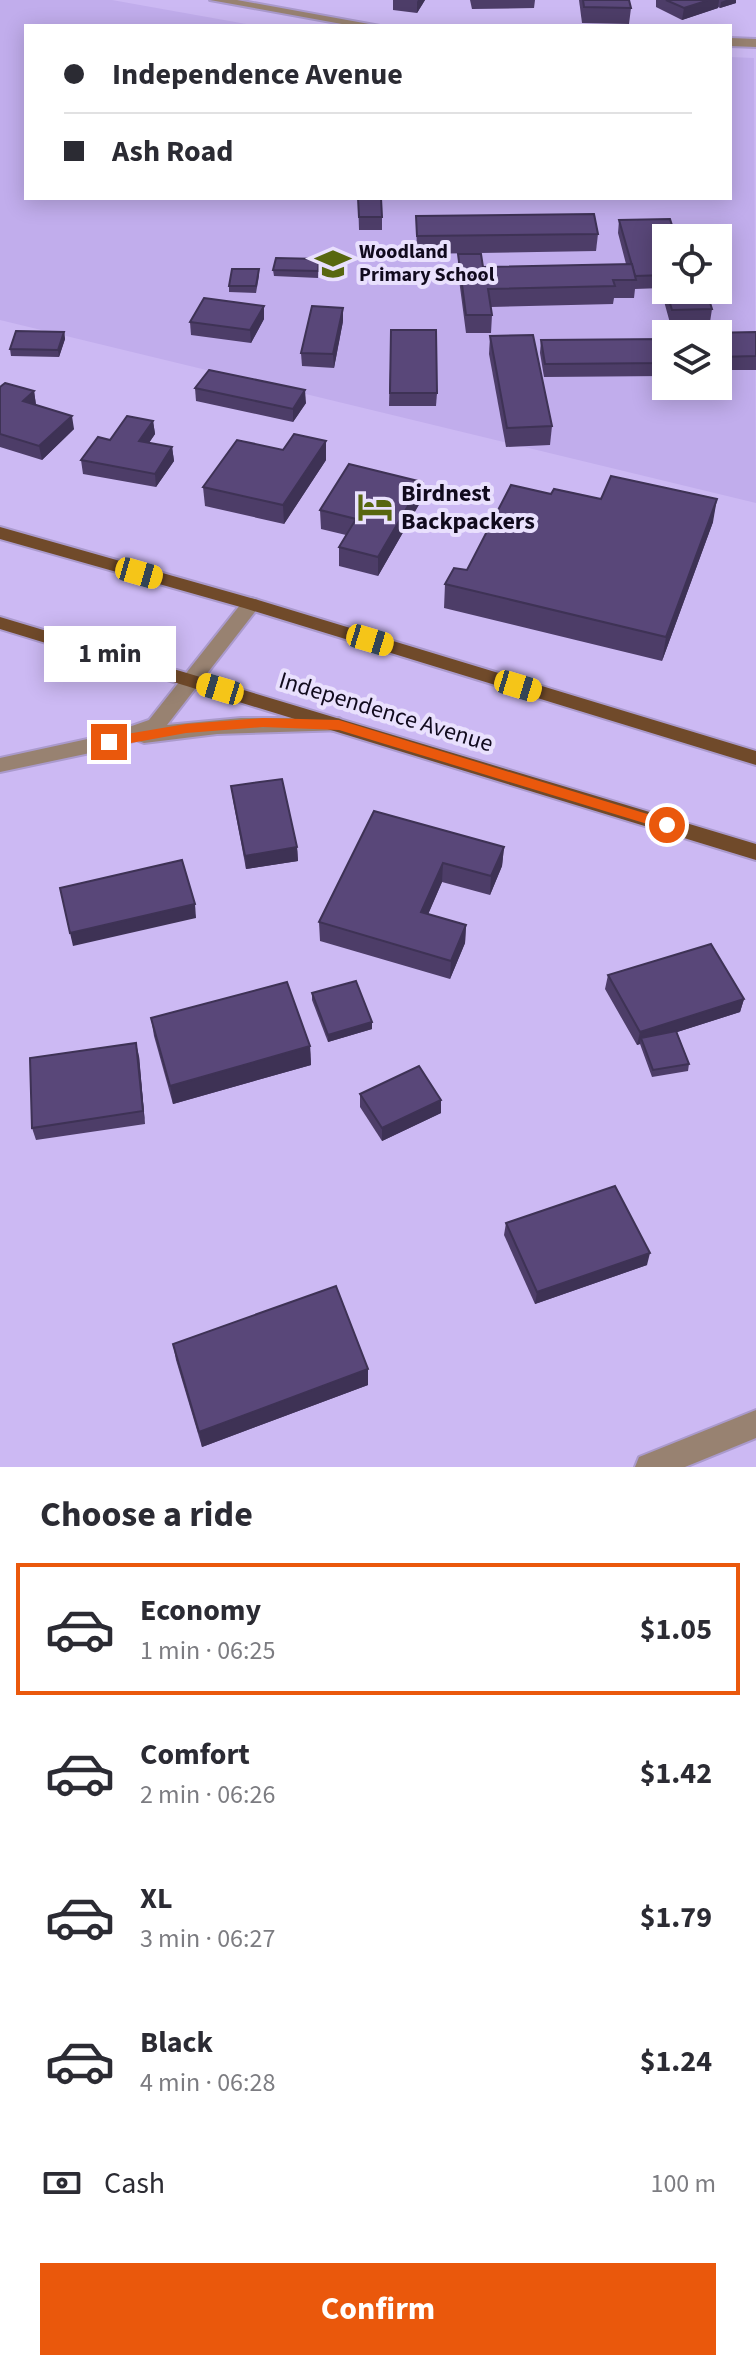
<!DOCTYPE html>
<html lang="en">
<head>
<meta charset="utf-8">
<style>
  body { margin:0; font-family:"Source Sans 3",sans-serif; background:#f2f2f3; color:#2b2b33; height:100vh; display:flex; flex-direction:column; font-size:30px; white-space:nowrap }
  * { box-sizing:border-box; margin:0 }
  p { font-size:26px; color:#7c7c81 }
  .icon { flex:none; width:44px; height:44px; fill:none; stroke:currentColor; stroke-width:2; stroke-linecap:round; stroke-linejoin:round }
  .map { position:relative; height:1467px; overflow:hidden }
  .panel { display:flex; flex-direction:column; background:#fff; flex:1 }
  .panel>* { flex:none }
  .top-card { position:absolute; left:24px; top:24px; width:708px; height:176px; border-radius:0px; box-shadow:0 4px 20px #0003; display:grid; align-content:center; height:176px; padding:0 40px; background:#fff }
  .buttons { position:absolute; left:652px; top:224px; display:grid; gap:16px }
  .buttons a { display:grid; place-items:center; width:80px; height:80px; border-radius:0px; background:#fff; box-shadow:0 4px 20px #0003; font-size:40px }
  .end { position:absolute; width:36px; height:36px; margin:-18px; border:10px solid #ea580c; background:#fff; box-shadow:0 0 0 4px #fff }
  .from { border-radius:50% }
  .bubble { position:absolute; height:56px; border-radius:0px; background:#fff; box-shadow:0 4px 20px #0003; font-size:26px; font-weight:700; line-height:56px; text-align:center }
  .car { position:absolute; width:24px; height:48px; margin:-24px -12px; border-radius:10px; box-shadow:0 0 6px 2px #0007; background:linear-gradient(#f5c518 24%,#345 0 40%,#f5c518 0 76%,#345 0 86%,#f5c518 0) }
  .top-card b { display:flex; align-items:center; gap:28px; height:76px; font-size:30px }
  .top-card b+b { border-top:2px solid #e1e1e2 }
  .top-card i { width:20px; height:20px; background:#2b2b33 }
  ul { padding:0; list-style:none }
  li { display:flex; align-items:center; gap:24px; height:132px; margin:0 16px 12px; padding:0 24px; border:4px solid transparent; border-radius:0px }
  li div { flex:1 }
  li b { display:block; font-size:30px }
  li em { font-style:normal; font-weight:700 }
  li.active { border-color:#ea580c }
  li>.icon { width:72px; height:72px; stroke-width:1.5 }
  h2 { padding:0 40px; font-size:36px; line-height:96px }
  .pay { display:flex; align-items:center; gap:20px; height:88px; padding:0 40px; font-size:30px }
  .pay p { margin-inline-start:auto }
  .primary-button { display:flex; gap:16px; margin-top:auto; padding:16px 40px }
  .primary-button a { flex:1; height:92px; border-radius:0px; background:#ea580c; color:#fff; font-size:32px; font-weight:700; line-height:92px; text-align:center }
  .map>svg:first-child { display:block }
  .built { fill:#c1adec; fill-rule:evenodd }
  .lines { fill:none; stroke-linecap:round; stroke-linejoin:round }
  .minor-casing { stroke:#aa9acc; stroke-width:4 }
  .major-casing { stroke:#aa9acc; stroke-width:4 }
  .minor { fill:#988271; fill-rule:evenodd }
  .major { fill:#704a2a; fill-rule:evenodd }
  .wall { fill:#4d3d68 }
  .shaded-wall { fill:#3e3255 }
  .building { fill:#594779; stroke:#3e3255; stroke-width:2 }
  .route { fill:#ea580c }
  .labels { text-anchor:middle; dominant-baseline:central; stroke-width:8; stroke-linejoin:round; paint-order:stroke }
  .far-poi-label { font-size:20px; font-weight:bold; fill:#110a1d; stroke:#e9e0fd; text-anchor:start }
  .poi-label { font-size:24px; font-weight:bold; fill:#110a1d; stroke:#e9e0fd; text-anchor:start }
  .street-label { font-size:24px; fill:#110a1d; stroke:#e9e0fd }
</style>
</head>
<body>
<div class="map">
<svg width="756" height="1467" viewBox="0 0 756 1467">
  <rect width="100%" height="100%" fill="#ccb9f3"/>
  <!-- built -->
  <path class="built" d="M0,0H112L257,26H26V198H730V57L754,58L756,503L0,320ZM666,238H718V290H666ZM666,334H718V386H666Z"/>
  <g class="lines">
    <!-- minor casing -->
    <g class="minor-casing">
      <g id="minor">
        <polygon points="210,0 237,0 380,26 353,26"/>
        <polygon points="730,38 756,39 756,47 730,46"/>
        <polygon points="251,598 258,600 260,604 258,608 167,725 241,718 339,718 349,725 346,730 217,734 144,743 136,740 109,749 0,772 0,758 106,735 149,720 244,600"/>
        <polygon points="756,1410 756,1438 685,1467 635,1467 639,1457"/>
      </g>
    </g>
    <!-- major casing -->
    <g class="major-casing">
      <g id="major">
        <polygon points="0,527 258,600 756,751 756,765 244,608 0,539"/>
        <polygon points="0,617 756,844 756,860 0,629"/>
      </g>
    </g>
    <!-- minor -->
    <use href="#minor" class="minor"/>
    <!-- major -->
    <use href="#major" class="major"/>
  </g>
  <!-- wall -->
  <g class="wall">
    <polygon points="393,0 425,0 417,13 393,10"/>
    <polygon points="470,0 535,0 534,8 472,9"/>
    <polygon points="579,0 629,0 631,8 629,24 582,23"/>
    <polygon points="656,0 736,0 736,3 720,8 718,7 718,8 682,20 656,7"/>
    <polygon points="358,198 382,217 382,230 359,230"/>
    <polygon points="416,216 598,234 596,251 417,254"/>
    <polygon points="619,220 666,238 666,290 712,309 710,322 670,323 662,294 662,288 635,289 634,298 614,298 613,304 491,307 492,315 491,333 466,333 458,272 458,254 483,267 626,264 618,233"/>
    <polygon points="319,259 318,278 274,276 273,270"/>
    <polygon points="259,269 259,276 256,293 229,292 229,286"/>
    <polygon points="264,306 264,319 251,343 191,335 190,322"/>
    <polygon points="343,321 334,368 302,366 301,353"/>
    <polygon points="391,330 437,393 436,406 389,406"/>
    <polygon points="64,332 65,339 59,357 11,356 10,349"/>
    <polygon points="756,332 756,370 718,370 718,334"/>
    <polygon points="490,336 552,426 550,445 506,447 489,354"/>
    <polygon points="666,339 666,376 544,377 540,353 541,340"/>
    <polygon points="0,387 34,391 36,405 74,429 42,460 0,447"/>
    <polygon points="195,388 306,403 293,422 196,401"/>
    <polygon points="153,421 155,434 149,443 172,447 174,461 156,487 83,474 81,460 110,440"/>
    <polygon points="326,460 284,524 205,506 203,487"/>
    <polygon points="422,482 421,501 378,576 339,566 339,547 346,535 321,529 320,510"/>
    <polygon points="551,494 713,522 662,661 444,608 445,584 467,570"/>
    <polygon points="231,786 297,847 298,861 246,869 233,800"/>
    <polygon points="374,811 504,847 502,866 490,895 442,882 428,914 466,925 465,943 450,979 320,941 319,922"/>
    <polygon points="608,975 744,999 740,1012 677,1032 689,1064 688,1071 652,1077 640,1044 637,1045 605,989"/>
    <polygon points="312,993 372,1029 328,1042 312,1000"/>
    <polygon points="151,1018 310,1046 311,1065 173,1104 154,1036"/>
    <polygon points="139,1056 145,1124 36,1140 32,1128"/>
    <polygon points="360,1094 441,1113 382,1141 360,1107"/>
    <polygon points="506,1223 647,1265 535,1304 504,1235"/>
    <polygon points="173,1344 368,1369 368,1385 202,1447 176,1360"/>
  </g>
  <!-- shaded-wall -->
  <g class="shaded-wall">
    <polygon points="418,0 425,0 417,13 417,2"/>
    <polygon points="709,0 719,0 718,8 682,20 684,8"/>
    <polygon points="726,0 736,0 736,3 720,8 721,2"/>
    <polygon points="264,306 264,319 251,343 250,330"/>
    <polygon points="343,308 343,321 334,368 333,354"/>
    <polygon points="64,332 65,339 59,357 58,350"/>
    <polygon points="305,390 306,403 293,422 293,409"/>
    <polygon points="34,391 36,405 23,401"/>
    <polygon points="72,416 74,429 42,460 39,446"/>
    <polygon points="153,421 155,434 141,454 139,441"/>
    <polygon points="326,441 326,460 284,524 283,505"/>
    <polygon points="172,447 174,461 156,487 155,474"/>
    <polygon points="422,482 421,501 378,576 378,557"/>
    <polygon points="717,499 713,522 662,661 666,637"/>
    <polygon points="297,847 298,861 246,869 245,856"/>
    <polygon points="504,847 502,866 490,895 491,876"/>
    <polygon points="443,863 442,882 421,931 421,912"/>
    <polygon points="195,904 196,918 73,946 70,933"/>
    <polygon points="466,925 465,943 450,979 451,961"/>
    <polygon points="744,999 740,1012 643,1043 641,1038 640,1044 637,1045 640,1032"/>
    <polygon points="372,1022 372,1029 328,1042 328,1035"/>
    <polygon points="136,1043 139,1056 145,1124 143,1111"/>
    <polygon points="310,1046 311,1065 173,1104 170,1086"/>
    <polygon points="441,1100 441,1113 382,1141 382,1128"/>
    <polygon points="650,1253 647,1265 535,1304 537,1292"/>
    <polygon points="368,1369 368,1385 202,1447 199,1432"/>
  </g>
  <!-- building -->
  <g class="building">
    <polygon points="583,0 629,0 631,8 584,7"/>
    <polygon points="666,0 709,0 684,8"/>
    <polygon points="358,198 381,198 382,217 359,217"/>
    <polygon points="594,214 598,234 417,236 416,216"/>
    <polygon points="670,219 676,238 666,238 666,275 635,276 619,220"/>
    <polygon points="458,254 481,254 483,267 632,264 636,280 613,280 615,286 488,289 492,315 466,315"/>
    <polygon points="276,258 319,259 318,271 273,270"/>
    <polygon points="232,269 259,269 256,286 229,286"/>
    <polygon points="666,290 706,290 712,309 672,310"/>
    <polygon points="204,298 264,306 250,330 190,322"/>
    <polygon points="312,306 343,308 333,354 301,353"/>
    <polygon points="391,330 436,330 437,393 390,393"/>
    <polygon points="16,331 64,332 58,350 10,349"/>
    <polygon points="756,332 756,356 718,357 718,334 706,333"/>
    <polygon points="533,335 552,426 507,428 490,336"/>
    <polygon points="666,339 666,363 545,364 541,340"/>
    <polygon points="209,370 305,390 293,409 195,388"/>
    <polygon points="5,383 34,391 23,401 72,416 39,446 0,434 0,387"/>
    <polygon points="127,416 153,421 139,441 172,447 155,474 81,460 98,437 110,440"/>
    <polygon points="294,434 326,441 283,505 203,487 237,440 283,450"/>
    <polygon points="349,464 422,482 378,557 339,547 356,519 320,510"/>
    <polygon points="611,476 717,499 666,637 445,584 454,568 467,570 511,485 551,494 554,489 601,499"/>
    <polygon points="282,779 297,847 245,856 231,786"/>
    <polygon points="374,811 504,847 491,876 443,863 421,912 466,925 451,961 319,922"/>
    <polygon points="182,860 195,904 70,933 60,888"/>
    <polygon points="711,944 744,999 640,1032 608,975"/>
    <polygon points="356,981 372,1022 328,1035 312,993"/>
    <polygon points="287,982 310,1046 170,1086 151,1018"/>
    <polygon points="676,1031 689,1064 653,1070 641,1038"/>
    <polygon points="136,1043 143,1111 32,1128 30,1058"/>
    <polygon points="419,1066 441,1100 382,1128 360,1094"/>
    <polygon points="615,1186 650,1253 537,1292 506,1223"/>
    <polygon points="336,1286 368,1369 199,1432 173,1344"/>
  </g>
  <!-- route -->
  <polygon class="route" points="263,718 339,720 667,820 674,825 667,830 339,730 263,727 186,733 109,747 102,742 109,737 186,724"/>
  <!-- icons -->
  <defs>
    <g id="school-bare" transform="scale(2.76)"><path d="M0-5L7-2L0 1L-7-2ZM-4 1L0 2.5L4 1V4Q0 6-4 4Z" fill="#58670f" stroke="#e9e0fd" stroke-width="2.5" paint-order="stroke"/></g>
    <g id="hotel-bare" transform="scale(2.76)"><path d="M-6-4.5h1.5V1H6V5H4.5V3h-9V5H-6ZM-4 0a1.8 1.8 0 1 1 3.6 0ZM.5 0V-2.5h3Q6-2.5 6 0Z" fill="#58670f" stroke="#e9e0fd" stroke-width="2.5" paint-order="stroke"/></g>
  </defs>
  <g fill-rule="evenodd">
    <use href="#school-bare" x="333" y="264"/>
    <use href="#hotel-bare" x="375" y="507"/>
  </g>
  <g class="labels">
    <!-- far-poi labels -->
    <g class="far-poi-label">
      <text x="359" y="252">Woodland<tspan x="359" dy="23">Primary School</tspan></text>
    </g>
    <!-- poi labels -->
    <g class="poi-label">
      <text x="401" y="493">Birdnest<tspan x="401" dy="28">Backpackers</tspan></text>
    </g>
    <!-- street labels -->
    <g class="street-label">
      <text transform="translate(386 712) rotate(17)">Independence Avenue</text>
    </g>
  </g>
</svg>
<div class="buttons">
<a><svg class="icon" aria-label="locate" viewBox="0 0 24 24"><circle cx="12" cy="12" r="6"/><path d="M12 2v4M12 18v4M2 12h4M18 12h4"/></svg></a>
<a><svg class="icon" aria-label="layers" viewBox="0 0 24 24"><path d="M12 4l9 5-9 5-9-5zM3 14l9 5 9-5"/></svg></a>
</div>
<i class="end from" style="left:667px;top:825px"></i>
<i class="end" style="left:109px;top:742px"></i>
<div class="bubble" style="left:44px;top:626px;width:132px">1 min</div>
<i class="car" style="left:139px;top:573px;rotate:106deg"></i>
<i class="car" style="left:370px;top:640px;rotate:107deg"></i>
<i class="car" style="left:518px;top:686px;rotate:107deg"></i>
<i class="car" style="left:220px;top:689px;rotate:287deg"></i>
<div class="top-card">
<b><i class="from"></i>Independence Avenue</b>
<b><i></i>Ash Road</b>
</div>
</div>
<section class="panel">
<h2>Choose a ride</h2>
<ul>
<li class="active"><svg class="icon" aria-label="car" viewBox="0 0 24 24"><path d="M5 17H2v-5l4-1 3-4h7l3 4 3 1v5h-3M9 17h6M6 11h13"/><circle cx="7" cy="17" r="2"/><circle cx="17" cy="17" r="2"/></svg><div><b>Economy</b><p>1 min · 06:25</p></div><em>$1.05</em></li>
<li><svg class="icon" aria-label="car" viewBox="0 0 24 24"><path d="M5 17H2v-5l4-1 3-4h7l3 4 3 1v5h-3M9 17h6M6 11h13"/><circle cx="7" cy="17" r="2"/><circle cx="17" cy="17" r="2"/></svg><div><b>Comfort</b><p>2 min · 06:26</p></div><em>$1.42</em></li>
<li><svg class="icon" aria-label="car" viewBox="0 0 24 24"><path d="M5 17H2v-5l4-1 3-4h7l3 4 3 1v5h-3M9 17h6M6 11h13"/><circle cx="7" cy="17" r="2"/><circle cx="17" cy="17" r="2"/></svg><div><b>XL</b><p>3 min · 06:27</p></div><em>$1.79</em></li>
<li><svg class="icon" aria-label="car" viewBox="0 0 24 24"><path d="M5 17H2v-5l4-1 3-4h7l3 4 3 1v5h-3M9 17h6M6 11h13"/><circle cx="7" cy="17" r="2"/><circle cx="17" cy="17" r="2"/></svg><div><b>Black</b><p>4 min · 06:28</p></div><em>$1.24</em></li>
</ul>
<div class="pay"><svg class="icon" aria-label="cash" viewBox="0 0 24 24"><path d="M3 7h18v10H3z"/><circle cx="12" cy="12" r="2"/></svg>Cash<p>100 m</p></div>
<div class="primary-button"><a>Confirm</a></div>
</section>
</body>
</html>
